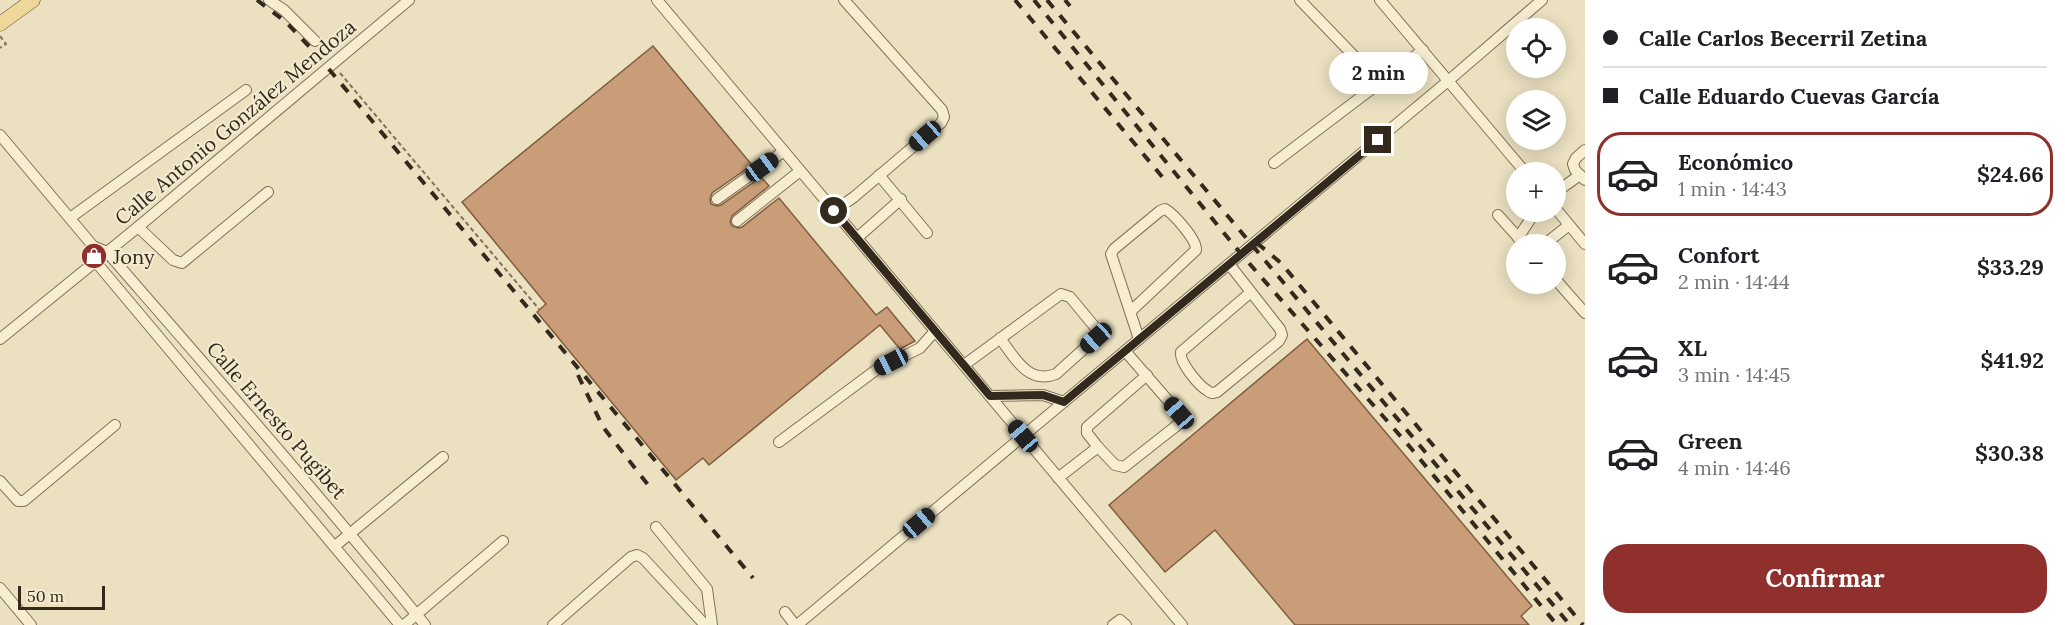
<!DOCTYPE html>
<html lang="es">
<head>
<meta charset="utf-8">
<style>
  body { margin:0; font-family:Lora,serif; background:#f6f6f6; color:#202124; height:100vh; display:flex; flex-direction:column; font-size:22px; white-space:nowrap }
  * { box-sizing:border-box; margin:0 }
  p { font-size:20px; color:#757577 }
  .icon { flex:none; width:33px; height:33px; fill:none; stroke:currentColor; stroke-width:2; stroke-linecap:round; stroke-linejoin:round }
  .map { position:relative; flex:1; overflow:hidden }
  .side { display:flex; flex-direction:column; background:#fff; width:480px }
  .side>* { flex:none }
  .hud { display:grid; align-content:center; height:132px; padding:0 18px; background:#fff }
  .buttons { position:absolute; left:1506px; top:18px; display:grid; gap:12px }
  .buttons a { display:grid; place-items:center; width:60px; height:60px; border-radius:50%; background:#fff; box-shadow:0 3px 15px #0003; font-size:30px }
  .scale { position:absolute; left:18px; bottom:15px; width:87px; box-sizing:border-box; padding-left:6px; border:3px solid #33291c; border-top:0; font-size:16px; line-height:21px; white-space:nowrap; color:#33291c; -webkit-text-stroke:4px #f3eacf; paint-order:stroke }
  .end { position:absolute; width:27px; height:27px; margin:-14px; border:8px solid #33291c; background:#fff; box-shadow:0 0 0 3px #fff }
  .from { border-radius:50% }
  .bubble { position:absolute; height:42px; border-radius:21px; background:#fff; box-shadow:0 3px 15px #0003; font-size:20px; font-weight:700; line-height:42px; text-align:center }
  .car { position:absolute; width:18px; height:36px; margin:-18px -9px; border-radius:8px; box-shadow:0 0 4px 2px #0007; background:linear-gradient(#222 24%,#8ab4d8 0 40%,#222 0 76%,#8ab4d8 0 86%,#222 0) }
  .hud b { display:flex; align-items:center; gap:21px; height:57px; font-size:22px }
  .hud b+b { border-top:2px solid #e0e0e0 }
  .hud i { width:15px; height:15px; background:#202124 }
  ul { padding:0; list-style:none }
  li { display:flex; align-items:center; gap:18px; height:84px; margin:0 12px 9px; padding:0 6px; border:3px solid transparent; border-radius:24px }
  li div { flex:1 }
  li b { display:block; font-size:22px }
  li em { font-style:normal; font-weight:700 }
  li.current { border-color:#8f302c }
  li>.icon { width:54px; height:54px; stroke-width:1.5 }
  .action { display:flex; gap:12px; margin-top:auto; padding:12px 18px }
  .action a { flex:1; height:69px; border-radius:24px; background:#8f302c; color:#fff; font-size:24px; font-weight:700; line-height:69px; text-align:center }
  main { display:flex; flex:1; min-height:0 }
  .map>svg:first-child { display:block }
  .building { fill:#c89d77; stroke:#815d40; stroke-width:1.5 }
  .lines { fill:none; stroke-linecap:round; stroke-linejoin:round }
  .minor-casing { stroke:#837159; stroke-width:12 }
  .major-casing { stroke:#513f2d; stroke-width:15 }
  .path { stroke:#837159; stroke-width:2; stroke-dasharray:4.5 3; stroke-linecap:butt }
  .minor { stroke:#f7eed2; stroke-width:10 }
  .major { stroke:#eed798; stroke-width:14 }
  .rail { stroke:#33291c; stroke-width:4; stroke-dasharray:10 10; stroke-linecap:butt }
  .route { stroke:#33291c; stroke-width:8 }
  .labels { text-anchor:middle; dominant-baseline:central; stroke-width:4.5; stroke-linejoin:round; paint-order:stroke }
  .street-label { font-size:20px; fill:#33291c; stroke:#f3eacf }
  .poi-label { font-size:20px; fill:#33291c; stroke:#f3eacf; text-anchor:start }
</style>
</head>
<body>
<main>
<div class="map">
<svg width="1585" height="625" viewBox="0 0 1585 625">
  <rect width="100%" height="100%" fill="#ebe0c0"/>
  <!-- building -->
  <g class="building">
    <polygon points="653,46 752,165 712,193 710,199 711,204 717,206 721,205 761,177 769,186 732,216 730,222 732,226 738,228 742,227 779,198 876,315 887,307 915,341 900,349 880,325 709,465 703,458 676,480 537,312 546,304 462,202"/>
    <polygon points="1307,339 1532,606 1521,616 1529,625 1295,625 1215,530 1165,572 1109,505"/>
  </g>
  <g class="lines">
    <!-- minor casing -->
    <g class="minor-casing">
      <g id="minor">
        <polyline points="269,0 284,10 315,41"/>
        <polyline points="657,0 1182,625"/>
        <polyline points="1300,0 1380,83"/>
        <polyline points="1380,0 1525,172"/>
        <path d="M0,135L93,246L107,252C214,375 322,498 425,625"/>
        <polyline points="1585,150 1576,158 1573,164 1575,170 1585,180"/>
        <polyline points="1274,163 1423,50"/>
        <polyline points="879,175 927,233"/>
        <polyline points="1556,192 1580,175"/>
        <polyline points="717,199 784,151"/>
        <polyline points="1556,209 1585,244"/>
        <polyline points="834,211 854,197 941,123 944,117 942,110 844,0"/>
        <polyline points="1498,215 1524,244"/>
        <polyline points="70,218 246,90"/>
        <polyline points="737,221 800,171"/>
        <polyline points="138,227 173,260 182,263 268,192"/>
        <polyline points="857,238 901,199"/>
        <polyline points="1518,238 1535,212"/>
        <polyline points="1545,244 1569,225"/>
        <polyline points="95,256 95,261 400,625"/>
        <path d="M1229,264L1280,329L1282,335L1279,341L1217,392C1212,393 1212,394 1208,391C1199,386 1179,362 1181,352L1251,292"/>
        <polyline points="1556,280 1585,313"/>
        <path d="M1131,311L1196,250C1197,240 1174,214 1165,209L1160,211L1114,249L1111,254L1139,339"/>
        <polyline points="0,339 138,227 409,0"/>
        <path d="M964,365L1061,294L1070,297L1099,332L1096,338L1056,374C1028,385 1014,357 1000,338"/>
        <polyline points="990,396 1043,395 1064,402"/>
        <polyline points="779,442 876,370 920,348 935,331"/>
        <polyline points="1098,447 1087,433 1087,427 1147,375"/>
        <polyline points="1058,478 1098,447 1115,465 1124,467 1180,423 1179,413 1125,351"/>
        <polyline points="0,481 18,501 24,501 115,425"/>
        <polyline points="656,527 707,589 712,625"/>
        <polyline points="335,546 443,457"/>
        <polyline points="0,588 31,625"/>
        <polyline points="785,612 795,625"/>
        <polyline points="404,625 503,541"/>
        <polyline points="553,625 631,557 637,555 643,558 705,625"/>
        <polyline points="797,625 1448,81 1542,0"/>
        <polyline points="1113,625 1120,620 1126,625"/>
      </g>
    </g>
    <!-- major casing -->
    <g class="major-casing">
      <polyline id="major" points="0,24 33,0"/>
    </g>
    <!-- path -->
    <g class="path">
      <polyline points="0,36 6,44 0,48"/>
      <polyline points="340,73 539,309"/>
    </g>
    <!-- minor -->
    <use href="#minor" class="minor"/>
    <!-- major -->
    <use href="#major" class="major"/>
    <!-- rail -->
    <g class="rail">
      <polyline points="257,0 286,22 318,56 753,578"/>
      <polyline points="1015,0 1164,179"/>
      <polyline points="1034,0 1241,254 1410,447 1557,625"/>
      <polyline points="1047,0 1570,625"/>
      <polyline points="1065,0 1070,6"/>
      <polyline points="1257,243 1281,263 1583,625"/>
      <polyline points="578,375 603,427 652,490"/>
    </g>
  </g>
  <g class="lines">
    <!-- route -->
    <polyline class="route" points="834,211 990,396 1043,395 1064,402 1378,140"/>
  </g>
  <!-- icons -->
  <defs>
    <g id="shop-disc" transform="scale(1.35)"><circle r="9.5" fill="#8f302c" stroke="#f3eacf"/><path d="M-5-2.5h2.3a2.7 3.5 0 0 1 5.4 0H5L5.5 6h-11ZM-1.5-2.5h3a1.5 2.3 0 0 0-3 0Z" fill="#fff"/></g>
  </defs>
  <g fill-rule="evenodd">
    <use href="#shop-disc" x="94" y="256"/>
  </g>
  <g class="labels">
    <!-- street labels -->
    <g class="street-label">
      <text transform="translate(235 122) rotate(-40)">Calle Antonio González Mendoza</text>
      <text transform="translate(277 420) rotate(49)">Calle Ernesto Pugibet</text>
    </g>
    <!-- poi labels -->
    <g class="poi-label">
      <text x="113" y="256">Jony</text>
    </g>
  </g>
</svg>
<div class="buttons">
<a><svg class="icon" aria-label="locate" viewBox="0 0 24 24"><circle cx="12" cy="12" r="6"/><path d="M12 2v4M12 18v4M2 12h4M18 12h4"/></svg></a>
<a><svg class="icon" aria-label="layers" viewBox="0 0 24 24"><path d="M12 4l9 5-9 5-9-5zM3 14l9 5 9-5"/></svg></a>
<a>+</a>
<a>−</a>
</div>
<div class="scale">50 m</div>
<i class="end from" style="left:834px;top:211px"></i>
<i class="end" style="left:1378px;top:140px"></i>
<div class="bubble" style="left:1329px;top:52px;width:99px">2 min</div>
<i class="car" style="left:925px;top:136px;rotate:229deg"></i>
<i class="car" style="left:762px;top:167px;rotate:54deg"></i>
<i class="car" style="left:1096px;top:338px;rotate:228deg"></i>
<i class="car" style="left:891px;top:362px;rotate:243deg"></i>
<i class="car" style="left:1179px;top:413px;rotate:319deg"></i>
<i class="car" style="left:1023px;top:436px;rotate:320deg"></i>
<i class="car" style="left:919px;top:523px;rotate:50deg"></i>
</div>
<section class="side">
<div class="hud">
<b><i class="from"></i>Calle Carlos Becerril Zetina</b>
<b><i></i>Calle Eduardo Cuevas García</b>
</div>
<ul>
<li class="current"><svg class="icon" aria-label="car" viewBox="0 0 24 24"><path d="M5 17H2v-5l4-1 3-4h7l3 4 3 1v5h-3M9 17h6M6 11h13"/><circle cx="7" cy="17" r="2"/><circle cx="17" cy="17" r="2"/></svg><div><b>Económico</b><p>1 min · 14:43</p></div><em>$24.66</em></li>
<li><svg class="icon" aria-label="car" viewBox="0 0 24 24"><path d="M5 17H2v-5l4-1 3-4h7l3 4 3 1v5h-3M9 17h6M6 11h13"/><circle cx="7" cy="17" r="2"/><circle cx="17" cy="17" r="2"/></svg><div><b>Confort</b><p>2 min · 14:44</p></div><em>$33.29</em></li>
<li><svg class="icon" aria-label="car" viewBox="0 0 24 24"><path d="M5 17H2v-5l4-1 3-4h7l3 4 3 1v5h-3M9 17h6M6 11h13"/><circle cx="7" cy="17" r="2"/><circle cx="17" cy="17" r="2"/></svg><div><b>XL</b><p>3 min · 14:45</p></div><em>$41.92</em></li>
<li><svg class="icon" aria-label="car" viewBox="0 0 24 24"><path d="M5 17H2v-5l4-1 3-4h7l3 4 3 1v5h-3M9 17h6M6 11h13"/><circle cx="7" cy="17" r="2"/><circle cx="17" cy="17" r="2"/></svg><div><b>Green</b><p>4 min · 14:46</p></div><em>$30.38</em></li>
</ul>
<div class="action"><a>Confirmar</a></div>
</section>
</main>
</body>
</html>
